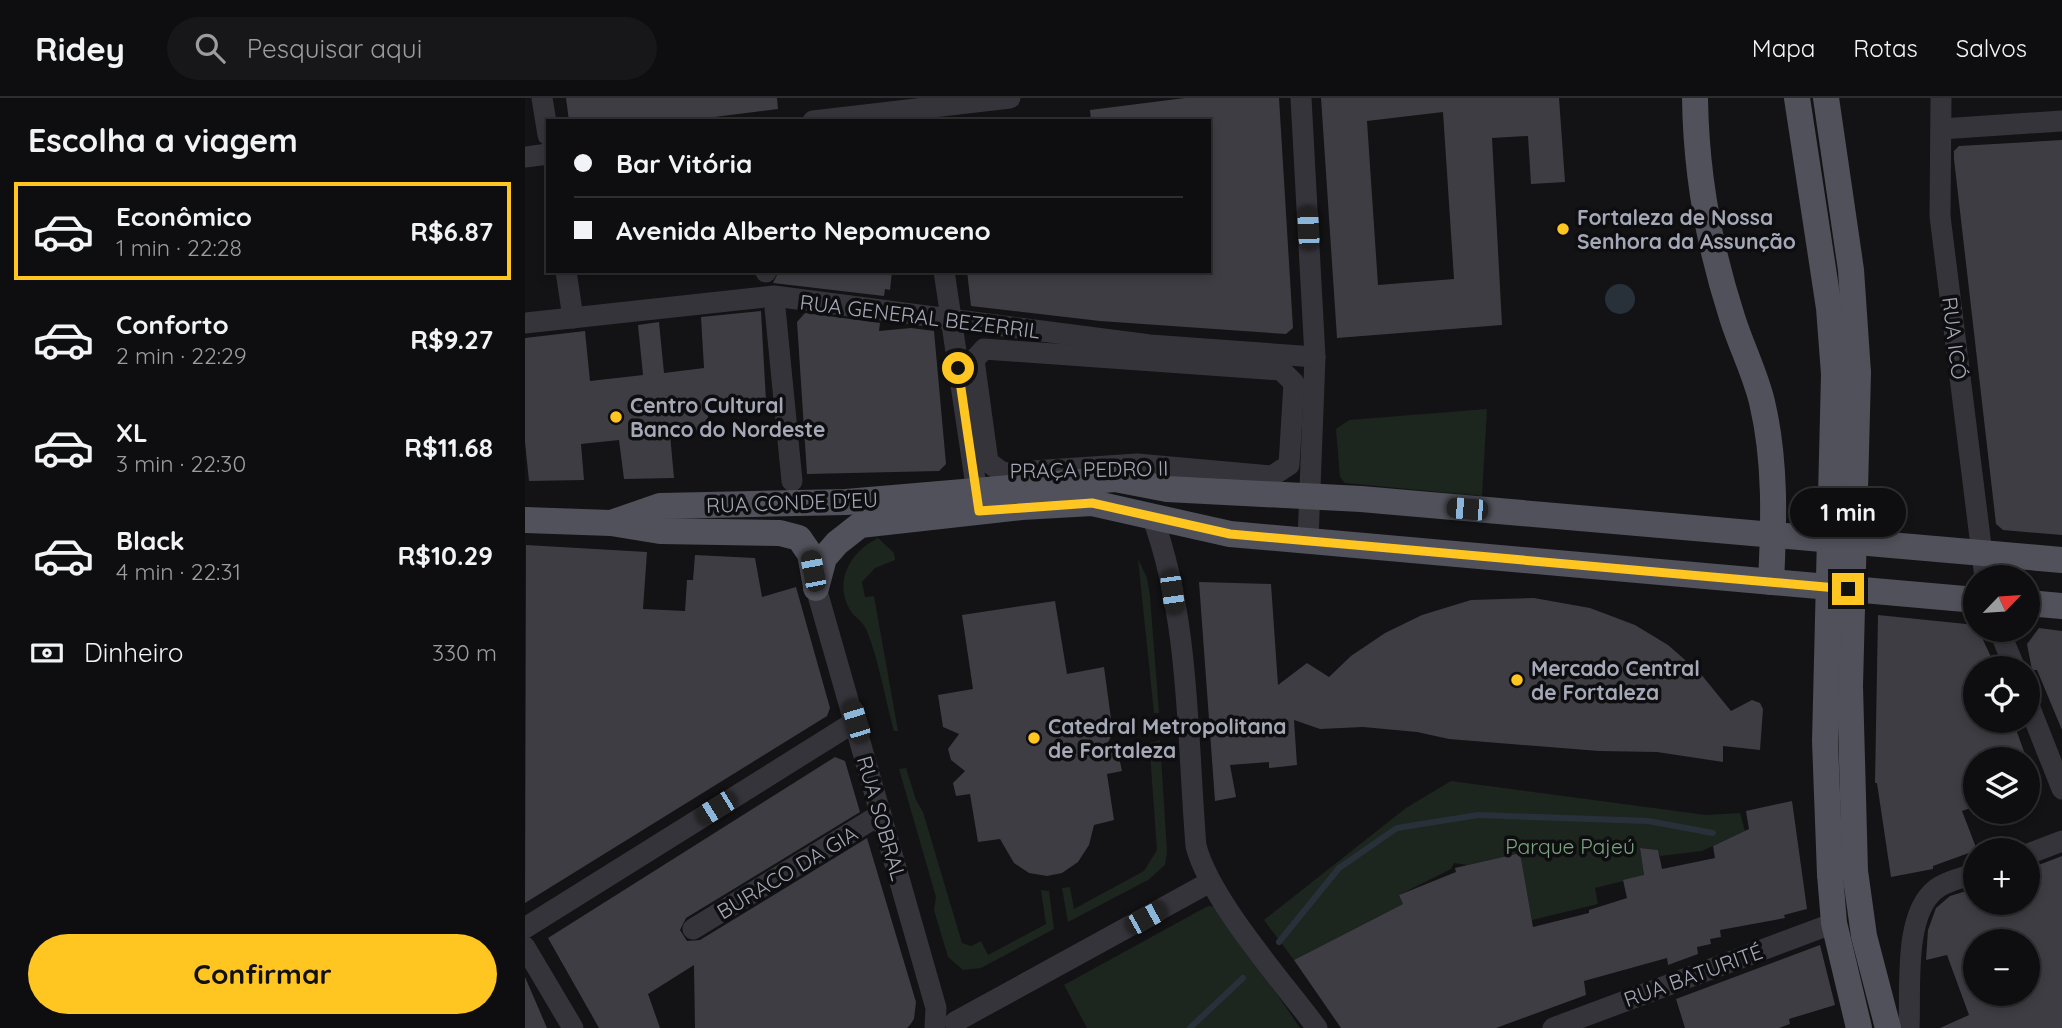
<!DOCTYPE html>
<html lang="pt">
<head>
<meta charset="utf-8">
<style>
  body { margin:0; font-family:Quicksand,sans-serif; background:#171719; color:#f1f3f6; height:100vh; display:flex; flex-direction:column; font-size:26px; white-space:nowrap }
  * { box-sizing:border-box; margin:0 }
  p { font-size:23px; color:#9b9c9f }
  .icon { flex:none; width:38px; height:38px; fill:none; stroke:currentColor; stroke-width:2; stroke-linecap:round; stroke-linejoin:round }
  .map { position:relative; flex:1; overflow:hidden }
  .side { display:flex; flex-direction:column; background:#0e0e10; width:525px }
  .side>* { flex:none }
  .hud { position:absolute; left:21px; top:21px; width:665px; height:154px; border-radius:0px; box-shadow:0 4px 10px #0003,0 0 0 2px #2e2e30; display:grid; align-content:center; height:154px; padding:0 28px; background:#0e0e10 }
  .needle { width:46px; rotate:65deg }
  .controls { position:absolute; left:1438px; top:467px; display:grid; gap:14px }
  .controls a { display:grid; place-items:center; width:77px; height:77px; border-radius:50%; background:#0e0e10; box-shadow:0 4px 10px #0003,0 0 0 2px #2e2e30; font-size:35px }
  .end { position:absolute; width:32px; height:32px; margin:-16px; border:9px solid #ffc521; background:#111; box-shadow:0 0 0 4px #111 }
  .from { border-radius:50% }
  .bubble { position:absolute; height:49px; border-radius:24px; background:#0e0e10; box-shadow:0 4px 10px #0003,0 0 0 2px #2e2e30; font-size:23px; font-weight:800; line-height:49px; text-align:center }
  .car { position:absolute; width:21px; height:42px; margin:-21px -10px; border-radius:9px; box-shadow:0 0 5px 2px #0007; background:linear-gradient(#222 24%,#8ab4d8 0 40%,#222 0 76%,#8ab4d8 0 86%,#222 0) }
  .hud b { display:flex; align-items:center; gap:24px; height:66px; font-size:26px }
  .hud b+b { border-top:2px solid #2e2e30 }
  .hud i { width:18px; height:18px; background:#f1f3f6 }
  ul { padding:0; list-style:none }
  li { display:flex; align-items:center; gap:21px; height:98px; margin:0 14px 10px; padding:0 14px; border:4px solid transparent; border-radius:0px }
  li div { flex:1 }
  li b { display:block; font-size:26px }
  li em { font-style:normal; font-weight:800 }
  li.on { border-color:#ffc521 }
  li>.icon { width:63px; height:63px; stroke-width:1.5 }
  h2 { padding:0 28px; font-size:32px; line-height:84px }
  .pay { display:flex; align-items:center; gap:18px; height:77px; padding:0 28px; font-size:26px }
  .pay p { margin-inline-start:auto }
  .primary-button { display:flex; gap:14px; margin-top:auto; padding:14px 28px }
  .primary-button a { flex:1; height:80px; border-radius:42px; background:#ffc521; color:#111; font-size:28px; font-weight:800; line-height:80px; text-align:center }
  header { display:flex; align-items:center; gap:42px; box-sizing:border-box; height:98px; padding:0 35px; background:#0e0e10; border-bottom:2px solid #2e2e30 }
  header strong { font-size:33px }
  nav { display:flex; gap:38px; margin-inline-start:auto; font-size:24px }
  .search { width:490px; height:63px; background:#171719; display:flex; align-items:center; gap:18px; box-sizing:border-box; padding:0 24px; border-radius:38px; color:#9b9c9f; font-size:26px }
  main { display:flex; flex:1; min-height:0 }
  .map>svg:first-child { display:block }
  .green { fill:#1d251f }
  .water { fill:#28313a }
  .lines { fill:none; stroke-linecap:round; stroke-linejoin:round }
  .stream { stroke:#28313a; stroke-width:6 }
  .building { fill:#3d3d43; fill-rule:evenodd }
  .minor { stroke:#34343a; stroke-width:21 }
  .major { stroke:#50515a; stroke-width:26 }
  .major-bridge { stroke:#50515a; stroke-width:26 }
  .route { stroke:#ffc521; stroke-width:9 }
  .poi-dot { fill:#ffc521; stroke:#0e0e10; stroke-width:2.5 }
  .labels { text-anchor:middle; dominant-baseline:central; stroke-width:7; stroke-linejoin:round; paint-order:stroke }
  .poi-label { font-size:21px; font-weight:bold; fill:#a4a8b7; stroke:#0e0e10; text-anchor:start }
  .street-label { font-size:21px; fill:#a4a8b7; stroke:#0e0e10 }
  .park-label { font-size:21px; fill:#79a47f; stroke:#0e0e10 }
</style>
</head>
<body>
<header>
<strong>Ridey</strong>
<div class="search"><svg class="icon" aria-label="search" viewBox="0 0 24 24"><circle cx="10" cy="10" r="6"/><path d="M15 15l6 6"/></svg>Pesquisar aqui</div>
<nav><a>Mapa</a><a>Rotas</a><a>Salvos</a></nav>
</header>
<main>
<section class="side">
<h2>Escolha a viagem</h2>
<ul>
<li class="on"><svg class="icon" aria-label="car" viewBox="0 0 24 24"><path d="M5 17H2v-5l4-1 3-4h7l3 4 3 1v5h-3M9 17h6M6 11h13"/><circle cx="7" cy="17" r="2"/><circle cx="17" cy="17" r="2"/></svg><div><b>Econômico</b><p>1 min · 22:28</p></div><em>R$6.87</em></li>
<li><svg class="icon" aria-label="car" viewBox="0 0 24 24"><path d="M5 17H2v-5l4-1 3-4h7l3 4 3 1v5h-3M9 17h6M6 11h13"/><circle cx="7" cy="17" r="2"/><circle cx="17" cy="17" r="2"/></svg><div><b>Conforto</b><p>2 min · 22:29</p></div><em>R$9.27</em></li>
<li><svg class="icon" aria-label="car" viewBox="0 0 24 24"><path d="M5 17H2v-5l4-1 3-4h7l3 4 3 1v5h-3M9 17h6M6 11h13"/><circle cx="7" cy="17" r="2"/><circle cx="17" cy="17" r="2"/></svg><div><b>XL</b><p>3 min · 22:30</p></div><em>R$11.68</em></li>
<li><svg class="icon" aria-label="car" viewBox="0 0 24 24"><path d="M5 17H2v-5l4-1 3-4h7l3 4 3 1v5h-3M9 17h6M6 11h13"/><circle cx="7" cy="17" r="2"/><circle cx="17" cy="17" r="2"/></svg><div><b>Black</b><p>4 min · 22:31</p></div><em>R$10.29</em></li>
</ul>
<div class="pay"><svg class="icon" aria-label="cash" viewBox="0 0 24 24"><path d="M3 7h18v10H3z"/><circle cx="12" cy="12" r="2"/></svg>Dinheiro<p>330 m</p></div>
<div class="primary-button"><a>Confirmar</a></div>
</section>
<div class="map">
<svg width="1537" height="930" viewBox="0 0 1537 930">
  <rect width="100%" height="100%" fill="#131315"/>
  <!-- green -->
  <g class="green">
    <polygon points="962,311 957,398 820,385 815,379 811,331 824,322"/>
    <path d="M353,440L369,455L370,462L350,470L337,484L340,499L349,498L373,633H369C360,600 354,564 342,533C338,523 330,520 325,512C308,483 326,453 353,440Z"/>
    <polygon points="613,461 622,480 625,498 634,615 629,615"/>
    <polygon points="635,642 642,754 640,767 623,782 543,824 537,790 545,789 549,811 619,773 632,752 625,655 620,655 619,647"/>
    <polygon points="381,670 391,702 398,714 437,845 446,848 456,843 463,857 521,826 516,792 524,793 529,831 456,870 438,872 423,859 409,812 411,799 374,671"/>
    <polygon points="926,683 1181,717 1215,715 1220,733 1177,753 1135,758 1133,752 1115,750 1119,778 1070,790 1073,806 1007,822 994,755 943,767 929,765 926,771 874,797 878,806 769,862 739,822 881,710"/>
    <polygon points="683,808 693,809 775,930 562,930 539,887"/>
  </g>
  <!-- water -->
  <circle class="water" cx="1095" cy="201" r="15"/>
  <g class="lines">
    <!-- stream -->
    <g class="stream">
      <polyline points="754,844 814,770 872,730 953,717 1123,723 1188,735"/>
      <polyline points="665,930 718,880"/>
    </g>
  </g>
  <!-- building -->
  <g class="building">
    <polygon points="41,0 252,0 253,11 158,23 44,23"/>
    <polygon points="660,0 754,0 768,230 761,236 575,223 446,208 442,173 684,173 684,23 566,23 565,12"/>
    <path d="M796,0H1034L1040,84L1006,86L1003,38L967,40L977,227L812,240ZM918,14L929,181L853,187L842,23Z"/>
    <polygon points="1537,42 1537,437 1478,432 1471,426 1429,61 1429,53 1434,48"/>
    <polygon points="254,173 367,173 365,192 360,191 359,198 248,185"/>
    <polygon points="236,213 241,303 182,306 184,331 145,336 149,380 99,381 94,342 56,346 59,382 4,383 0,344 0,240 60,233 65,283 118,277 113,227 134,224 139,275 179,270 176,219"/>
    <polygon points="280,215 355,225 354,233 386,230 409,233 421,366 414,373 282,376 272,224"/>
    <polygon points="1,447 122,454 118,511 160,513 162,482 168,482 170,457 230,460 237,499 271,489 305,610 302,618 0,805"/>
    <polygon points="674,484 746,486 753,587 782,565 804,579 826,558 860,535 897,517 946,502 1009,500 1065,510 1110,527 1143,547 1175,575 1206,613 1227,602 1235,605 1238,611 1235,652 1198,648 1198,664 1132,654 1074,653 924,641 892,634 838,629 795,631 769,622 772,667 744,670 744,664 705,667 711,699 690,703"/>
    <polygon points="530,503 542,576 579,569 588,636 579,650 594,659 597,673 582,676 589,722 569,727 564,747 553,764 537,775 522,778 504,775 489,765 475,741 453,744 445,696 431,698 428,685 440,673 426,662 423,651 434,636 418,629 413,597 448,591 437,517"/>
    <polygon points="1353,517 1451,527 1467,561 1464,563 1467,570 1451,570 1451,623 1488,623 1502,662 1451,662 1451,708 1437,713 1452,752 1408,768 1408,771 1366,779 1352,685 1350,685"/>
    <polygon points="1514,530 1537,533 1537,632 1512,572 1507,572 1502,546"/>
    <polygon points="310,659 320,663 335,714 161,820 155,832 162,843 175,842 342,740 391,904 389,921 385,927 382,930 170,930 169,867 123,896 135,930 74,930 23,840"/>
    <polygon points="1267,703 1282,811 1259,817 1260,820 1195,832 1196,839 1185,841 1186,846 1172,849 1173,856 1143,867 1142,860 1059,883 1061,897 971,930 816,930 769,862 878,806 874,797 931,774 930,770 995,755 1008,829 1064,815 1064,812 1102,800 1098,782 1119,777 1115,750 1133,752 1137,771 1190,760 1188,748 1224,731 1221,713"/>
    <path d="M1537,758V930H1415L1444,917L1422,857L1401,862L1403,832L1411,810L1425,798L1451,790V805H1503V771ZM1451,844H1503V896H1451Z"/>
    <polygon points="1295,847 1310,907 1264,921 1265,926 1254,930 1160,930 1151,901"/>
    <polygon points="0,879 22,930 0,930"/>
  </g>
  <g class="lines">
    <!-- minor -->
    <g class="minor">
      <polyline points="17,0 23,37"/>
      <polyline points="776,0 790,259 783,443"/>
      <polyline points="1416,0 1415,118 1460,480"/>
      <polyline points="288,23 485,0"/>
      <polyline points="1416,31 1537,23"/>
      <polyline points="0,59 23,56"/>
      <polyline points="41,173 48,220"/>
      <polyline points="241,173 241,174"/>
      <polyline points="419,173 454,408"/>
      <polyline points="250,210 267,383"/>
      <polyline points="0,225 249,198 625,247 790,259"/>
      <polygon points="459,251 756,272 769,285 764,367 747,378 612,366 478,375 463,364 449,262"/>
      <path d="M627,418C665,521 662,639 671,748C685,802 757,883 792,930"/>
      <polyline points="291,490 411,910 410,930"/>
      <polyline points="1474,532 1490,570"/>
      <polyline points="1503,605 1537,691"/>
      <polyline points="1503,756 1537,743"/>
      <polyline points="0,830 331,623"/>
      <polyline points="168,831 356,716"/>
      <polyline points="0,849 48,930"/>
      <polyline points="430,924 685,784"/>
      <polyline points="1028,930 1309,825"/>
      <path d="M1384,930C1386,891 1378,816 1411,791C1421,783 1438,780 1451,775"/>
    </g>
    <!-- major -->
    <g class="major">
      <path d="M1170,0C1171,75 1184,148 1207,219C1216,248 1230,275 1237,304C1251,363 1249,424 1246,484"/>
      <polyline points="1272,0 1304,210 1309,276"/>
      <polyline points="1301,0 1326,172 1333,275"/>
      <polyline points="0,422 86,425 135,433 255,435 274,440 285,456 291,488"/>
      <polyline points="86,425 135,408 321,404 590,381 642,391 836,401 1537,462"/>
      <polyline points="291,490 299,460 312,445 335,427 497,409 567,405 705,436 1451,502"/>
      <polyline points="1503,505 1537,508"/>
      <polyline points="1330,773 1339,838 1363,930"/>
      <polyline points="1305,776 1309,825 1334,930"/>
    </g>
    <!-- major-bridge -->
    <g class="major-bridge">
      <polyline points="1330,773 1325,588 1333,275"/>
      <polyline points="1305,776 1300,643 1309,276"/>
    </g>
  </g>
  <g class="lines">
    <!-- route -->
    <polyline class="route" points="433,270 454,413 567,405 705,436 1323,491"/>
  </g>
  <!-- markers -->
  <g class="poi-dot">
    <circle cx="1038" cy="131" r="7"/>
    <circle cx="91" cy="319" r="7"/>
    <circle cx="992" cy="582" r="7"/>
    <circle cx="509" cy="640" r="7"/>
  </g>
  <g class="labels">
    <!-- poi labels -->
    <g class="poi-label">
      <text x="1052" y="119">Fortaleza de Nossa<tspan x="1052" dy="24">Senhora da Assunção</tspan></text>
      <text x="105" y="307">Centro Cultural<tspan x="105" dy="24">Banco do Nordeste</tspan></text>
      <text x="1006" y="570">Mercado Central<tspan x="1006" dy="24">de Fortaleza</tspan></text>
      <text x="523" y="628">Catedral Metropolitana<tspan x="523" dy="24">de Fortaleza</tspan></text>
    </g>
    <!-- street labels -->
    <g class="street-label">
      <text transform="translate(395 218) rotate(7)">RUA GENERAL BEZERRIL</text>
      <text transform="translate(1430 240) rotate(83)">RUA ICÓ</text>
      <text transform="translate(564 371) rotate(-1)">PRAÇA PEDRO II</text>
      <text transform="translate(267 404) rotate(-2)">RUA CONDE D'EU</text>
      <text transform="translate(357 720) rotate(74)">RUA SOBRAL</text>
      <text transform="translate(262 774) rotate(-31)">BURACO DA GIA</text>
      <text transform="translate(1168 877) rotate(-20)">RUA BATURITÉ</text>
    </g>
    <!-- park labels -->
    <g class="park-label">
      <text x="1045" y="748">Parque Pajeú</text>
    </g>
  </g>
</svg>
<div class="controls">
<a><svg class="needle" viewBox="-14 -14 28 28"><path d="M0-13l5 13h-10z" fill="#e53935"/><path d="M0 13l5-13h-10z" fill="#9b9c9f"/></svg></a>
<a><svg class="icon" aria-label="locate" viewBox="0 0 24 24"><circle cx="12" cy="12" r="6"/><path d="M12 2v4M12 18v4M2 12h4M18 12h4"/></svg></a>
<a><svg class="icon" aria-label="layers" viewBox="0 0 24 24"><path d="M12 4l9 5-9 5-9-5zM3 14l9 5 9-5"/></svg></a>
<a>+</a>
<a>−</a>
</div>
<i class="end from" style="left:433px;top:270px"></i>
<i class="end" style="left:1323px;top:491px"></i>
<div class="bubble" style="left:1265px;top:390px;width:116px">1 min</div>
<i class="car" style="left:783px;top:130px;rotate:357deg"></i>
<i class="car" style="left:942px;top:411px;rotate:275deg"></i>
<i class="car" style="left:288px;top:473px;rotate:349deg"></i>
<i class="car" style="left:647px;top:494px;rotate:172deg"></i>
<i class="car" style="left:331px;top:623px;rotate:343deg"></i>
<i class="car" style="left:191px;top:710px;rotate:238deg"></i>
<i class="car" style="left:621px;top:820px;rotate:61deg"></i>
<div class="hud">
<b><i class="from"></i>Bar Vitória</b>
<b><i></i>Avenida Alberto Nepomuceno</b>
</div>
</div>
</main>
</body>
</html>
